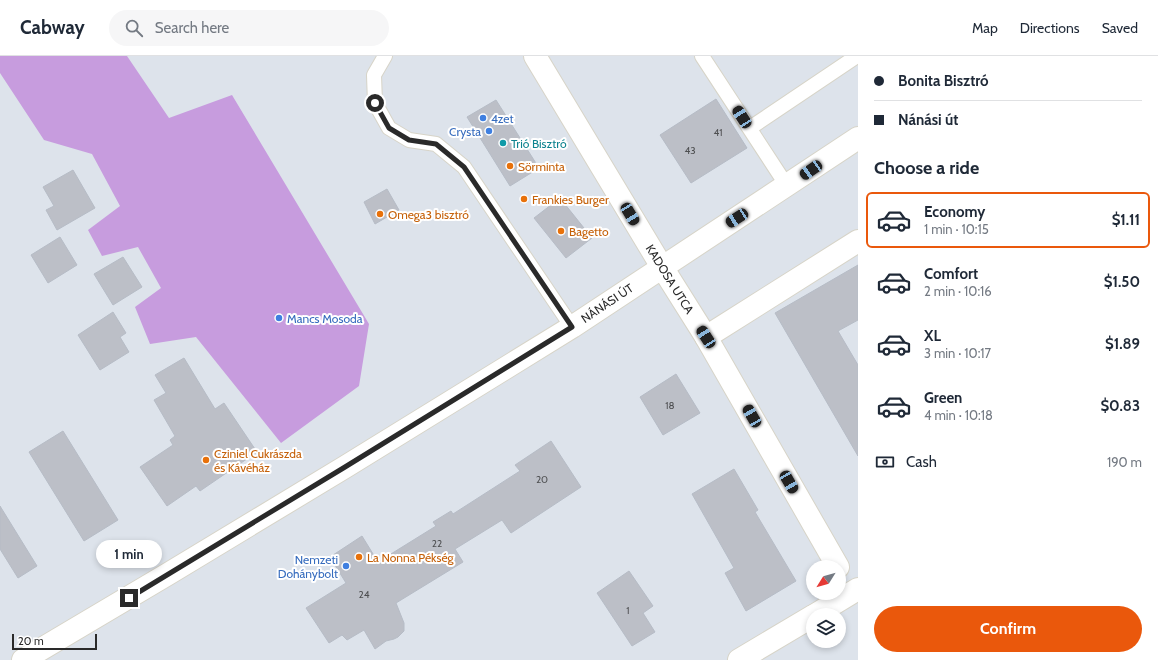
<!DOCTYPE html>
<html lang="en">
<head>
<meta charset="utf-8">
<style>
  body { margin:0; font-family:Cabin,sans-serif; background:#f6f6f7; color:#1f2937; height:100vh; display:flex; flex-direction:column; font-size:15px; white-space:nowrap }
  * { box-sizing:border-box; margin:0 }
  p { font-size:13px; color:#747a83 }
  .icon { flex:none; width:22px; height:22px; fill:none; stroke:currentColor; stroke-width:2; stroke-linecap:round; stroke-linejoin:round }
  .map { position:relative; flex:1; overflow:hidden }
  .panel { display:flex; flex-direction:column; background:#fff; width:300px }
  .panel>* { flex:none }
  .banner { display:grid; align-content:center; height:88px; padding:0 16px; background:#fff }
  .needle { width:26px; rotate:233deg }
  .fabs { position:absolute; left:806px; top:504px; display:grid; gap:8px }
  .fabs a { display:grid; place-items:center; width:40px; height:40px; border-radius:50%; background:#fff; box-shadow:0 2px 6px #0003; font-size:20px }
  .scale { position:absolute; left:12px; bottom:10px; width:85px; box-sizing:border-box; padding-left:4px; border:2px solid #2a2a2a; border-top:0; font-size:11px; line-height:14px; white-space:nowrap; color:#2a2a2a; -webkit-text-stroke:3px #fff; paint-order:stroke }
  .end { position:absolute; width:18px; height:18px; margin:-9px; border:5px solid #2a2a2a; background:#fff; box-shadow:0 0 0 2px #fff }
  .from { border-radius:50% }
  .bubble { position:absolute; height:28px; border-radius:14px; background:#fff; box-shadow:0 2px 6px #0003; font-size:13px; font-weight:800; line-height:28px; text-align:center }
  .car { position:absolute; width:12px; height:24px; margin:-12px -6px; border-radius:5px; box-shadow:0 0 3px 1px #0007; background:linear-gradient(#222 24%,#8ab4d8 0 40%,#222 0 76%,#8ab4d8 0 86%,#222 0) }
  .banner b { display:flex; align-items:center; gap:14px; height:38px; font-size:15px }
  .banner b+b { border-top:1px solid #e0e1e3 }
  .banner i { width:10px; height:10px; background:#1f2937 }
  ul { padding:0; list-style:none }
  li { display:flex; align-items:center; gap:12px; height:56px; margin:0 8px 6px; padding:0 8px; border:2px solid transparent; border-radius:6px }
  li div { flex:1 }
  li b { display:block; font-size:15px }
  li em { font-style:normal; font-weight:800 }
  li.on { border-color:#ea580c }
  li>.icon { width:36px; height:36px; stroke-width:1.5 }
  h2 { padding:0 16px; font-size:18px; line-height:48px }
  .pay { display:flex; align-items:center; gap:10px; height:44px; padding:0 16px; font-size:15px }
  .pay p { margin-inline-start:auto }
  .button { display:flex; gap:8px; margin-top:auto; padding:8px 16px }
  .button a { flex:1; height:46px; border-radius:24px; background:#ea580c; color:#fff; font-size:16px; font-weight:800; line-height:46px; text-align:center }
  header { display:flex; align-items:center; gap:24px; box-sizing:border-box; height:56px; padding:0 20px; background:#fff; border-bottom:1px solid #e0e1e3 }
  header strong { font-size:19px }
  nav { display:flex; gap:22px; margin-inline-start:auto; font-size:14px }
  .search { width:280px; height:36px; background:#f6f6f7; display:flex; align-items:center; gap:10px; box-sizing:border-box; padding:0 14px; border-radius:22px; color:#747a83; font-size:15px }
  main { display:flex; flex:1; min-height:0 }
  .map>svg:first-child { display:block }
  .green { fill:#c79cde }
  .building { fill:#bcbfc7; stroke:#b6bcc6 }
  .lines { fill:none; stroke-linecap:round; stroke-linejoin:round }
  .lane-casing { stroke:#d7d4c8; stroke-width:16 }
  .street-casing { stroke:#d7d4c8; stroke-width:24 }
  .secondary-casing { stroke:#d7d4c8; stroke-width:24 }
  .lane { stroke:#fff; stroke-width:14 }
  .street { stroke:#fff; stroke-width:22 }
  .secondary { stroke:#fff; stroke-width:22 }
  .route { stroke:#2a2a2a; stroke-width:5 }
  .shop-dot { fill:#3f7fe0; stroke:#fff; stroke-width:1.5 }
  .culture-dot { fill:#0f9aa8; stroke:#fff; stroke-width:1.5 }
  .food-dot { fill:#e8710a; stroke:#fff; stroke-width:1.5 }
  .labels { text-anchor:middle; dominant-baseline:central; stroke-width:4; stroke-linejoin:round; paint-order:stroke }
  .number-label { font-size:10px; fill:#4e4f51 }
  .shop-label { font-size:12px; fill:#366cbe; stroke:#fff; text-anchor:start }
  .culture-label { font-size:12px; fill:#0d838f; stroke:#fff; text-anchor:start }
  .food-label { font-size:12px; fill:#c56008; stroke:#fff; text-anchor:start }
  .street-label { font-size:12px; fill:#2a2a2a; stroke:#fff }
</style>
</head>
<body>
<header>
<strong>Cabway</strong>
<div class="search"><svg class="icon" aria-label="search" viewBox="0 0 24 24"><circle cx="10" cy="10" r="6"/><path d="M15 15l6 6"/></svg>Search here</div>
<nav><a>Map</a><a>Directions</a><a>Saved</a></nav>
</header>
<main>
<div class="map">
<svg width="858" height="604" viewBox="0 0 858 604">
  <rect width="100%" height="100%" fill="#dde3eb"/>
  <!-- green -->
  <polygon class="green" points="0,0 127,0 169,62 232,39 369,268 359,330 281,387 196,281 150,288 135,251 161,232 138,191 102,200 88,174 120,150 92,98 44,84 0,17"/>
  <!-- building -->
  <g class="building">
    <polygon points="716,43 747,92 691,127 660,79"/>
    <polygon points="496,44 539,112 510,130 467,61"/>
    <polygon points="73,114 95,152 57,174 46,154 54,150 43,131"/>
    <polygon points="387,133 399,154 375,168 364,146"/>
    <polygon points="560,142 592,182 566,202 534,162"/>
    <polygon points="60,181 77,209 48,227 31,199"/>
    <polygon points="123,201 142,231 113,249 94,218"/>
    <polygon points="858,209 858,264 838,275 858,309 858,400 775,257"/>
    <polygon points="113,256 126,277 120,281 129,296 100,314 78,279"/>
    <polygon points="184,302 215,353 224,347 257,396 200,435 196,430 167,450 140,411 173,389 170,384 175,380 154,344 166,337 155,319"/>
    <polygon points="676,318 700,357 663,379 640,341"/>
    <polygon points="63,375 118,464 84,485 29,396"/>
    <polygon points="551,385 581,431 511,477 502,464 455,493 463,506 396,547 404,567 404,575 398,581 394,583 386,585 375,593 364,574 347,584 342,579 329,587 306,552 346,527 330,501 362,480 378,506 436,470 433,466 451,455 453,458 520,415 515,409"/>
    <polygon points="734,413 758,454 755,456 796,525 746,555 725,517 734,512 692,438"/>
    <polygon points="0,450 37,510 18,522 0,493"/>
    <polygon points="629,515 653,550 643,557 655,576 632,590 597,537"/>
  </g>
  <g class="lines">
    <!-- lane casing -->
    <g class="lane-casing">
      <g id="lane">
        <polyline points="385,0 374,19 375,47 389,72 409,84 436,88 464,111 572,271"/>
        <polyline points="702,0 787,130"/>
        <polyline points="750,72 857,0"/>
      </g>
    </g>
    <!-- street casing -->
    <g class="street-casing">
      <g id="street">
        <polyline points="535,0 662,211 706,281 838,511"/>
        <polyline points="706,281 858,185"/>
        <polyline points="815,559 858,533"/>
        <polyline points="739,604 813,560"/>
      </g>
    </g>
    <!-- secondary casing -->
    <g class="secondary-casing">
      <polyline id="secondary" points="23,604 168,518 345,411 572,271 858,82"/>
    </g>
    <!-- lane -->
    <use href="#lane" class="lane"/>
    <!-- street -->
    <use href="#street" class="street"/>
    <!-- secondary -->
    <use href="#secondary" class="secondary"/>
  </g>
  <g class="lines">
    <!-- route -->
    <polyline class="route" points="129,542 345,411 572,271 464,111 436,88 409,84 389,72 375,47"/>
  </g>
  <!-- markers -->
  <g class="shop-dot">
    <circle cx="483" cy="62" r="4"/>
    <circle cx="489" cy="75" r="4"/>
    <circle cx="279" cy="262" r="4"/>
    <circle cx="346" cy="510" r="4"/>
  </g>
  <circle class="culture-dot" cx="503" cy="87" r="4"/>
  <g class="food-dot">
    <circle cx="510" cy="110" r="4"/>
    <circle cx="524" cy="143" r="4"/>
    <circle cx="380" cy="158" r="4"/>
    <circle cx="561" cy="175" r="4"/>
    <circle cx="206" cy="404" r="4"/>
    <circle cx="359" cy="501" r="4"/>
  </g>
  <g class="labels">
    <!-- number labels -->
    <g class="number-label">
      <text x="718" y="76">41</text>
      <text x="690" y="94">43</text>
      <text x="670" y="349">18</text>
      <text x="542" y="423">20</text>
      <text x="437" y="487">22</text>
      <text x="364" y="538">24</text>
      <text x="628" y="554">1</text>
    </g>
    <!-- shop labels -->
    <g class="shop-label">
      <text x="491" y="62">4zet</text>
      <text x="481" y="75" text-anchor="end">Crysta</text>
      <text x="287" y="262">Mancs Mosoda</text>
      <text x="338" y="503" text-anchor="end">Nemzeti<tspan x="338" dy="14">Dohánybolt</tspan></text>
    </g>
    <!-- culture labels -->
    <g class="culture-label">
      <text x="511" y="87">Trió Bisztró</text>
    </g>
    <!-- food labels -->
    <g class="food-label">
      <text x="518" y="110">Sörminta</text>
      <text x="532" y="143">Frankies Burger</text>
      <text x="388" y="158">Omega3 bisztró</text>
      <text x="569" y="175">Bagetto</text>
      <text x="214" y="397">Cziniel Cukrászda<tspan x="214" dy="14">és Kávéház</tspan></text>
      <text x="367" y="501">La Nonna Pékség</text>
    </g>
    <!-- street labels -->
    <g class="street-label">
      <text transform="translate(670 223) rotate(58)">KADOSA UTCA</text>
      <text transform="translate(607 247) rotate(-34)">NÁNÁSI ÚT</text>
    </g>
  </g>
</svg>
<div class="fabs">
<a><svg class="needle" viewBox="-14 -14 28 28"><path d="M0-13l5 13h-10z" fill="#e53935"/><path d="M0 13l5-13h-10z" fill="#747a83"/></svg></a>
<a><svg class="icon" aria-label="layers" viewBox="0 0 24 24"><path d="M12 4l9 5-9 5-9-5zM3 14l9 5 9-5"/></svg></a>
</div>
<div class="scale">20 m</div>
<i class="end from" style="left:375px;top:47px"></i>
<i class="end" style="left:129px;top:542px"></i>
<div class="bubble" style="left:96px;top:484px;width:66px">1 min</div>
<i class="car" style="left:742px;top:61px;rotate:327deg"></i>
<i class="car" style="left:811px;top:114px;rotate:236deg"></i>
<i class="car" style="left:630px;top:158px;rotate:149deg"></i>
<i class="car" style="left:737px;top:162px;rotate:237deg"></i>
<i class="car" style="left:706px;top:281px;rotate:327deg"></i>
<i class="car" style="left:752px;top:360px;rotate:330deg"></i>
<i class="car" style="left:789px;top:426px;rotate:150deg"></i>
</div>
<section class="panel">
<div class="banner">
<b><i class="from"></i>Bonita Bisztró</b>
<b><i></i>Nánási út</b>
</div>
<h2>Choose a ride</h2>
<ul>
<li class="on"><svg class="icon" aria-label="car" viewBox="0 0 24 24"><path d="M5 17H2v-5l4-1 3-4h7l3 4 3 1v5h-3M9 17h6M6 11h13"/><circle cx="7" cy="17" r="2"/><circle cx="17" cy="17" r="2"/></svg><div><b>Economy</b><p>1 min · 10:15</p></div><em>$1.11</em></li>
<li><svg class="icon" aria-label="car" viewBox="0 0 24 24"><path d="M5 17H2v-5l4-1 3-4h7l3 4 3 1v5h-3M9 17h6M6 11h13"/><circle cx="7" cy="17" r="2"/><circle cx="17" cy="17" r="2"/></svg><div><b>Comfort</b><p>2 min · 10:16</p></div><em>$1.50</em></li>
<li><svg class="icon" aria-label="car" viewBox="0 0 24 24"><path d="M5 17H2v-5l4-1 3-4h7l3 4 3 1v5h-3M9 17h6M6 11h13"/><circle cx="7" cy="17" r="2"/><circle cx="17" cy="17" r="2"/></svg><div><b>XL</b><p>3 min · 10:17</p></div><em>$1.89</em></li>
<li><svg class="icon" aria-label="car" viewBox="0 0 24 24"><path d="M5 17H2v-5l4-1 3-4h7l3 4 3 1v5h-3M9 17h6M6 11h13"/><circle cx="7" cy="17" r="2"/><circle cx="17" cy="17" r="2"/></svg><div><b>Green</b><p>4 min · 10:18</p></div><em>$0.83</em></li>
</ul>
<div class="pay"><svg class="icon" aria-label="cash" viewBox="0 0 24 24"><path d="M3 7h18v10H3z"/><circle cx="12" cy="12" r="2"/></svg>Cash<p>190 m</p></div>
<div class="button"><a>Confirm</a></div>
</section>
</main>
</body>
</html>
